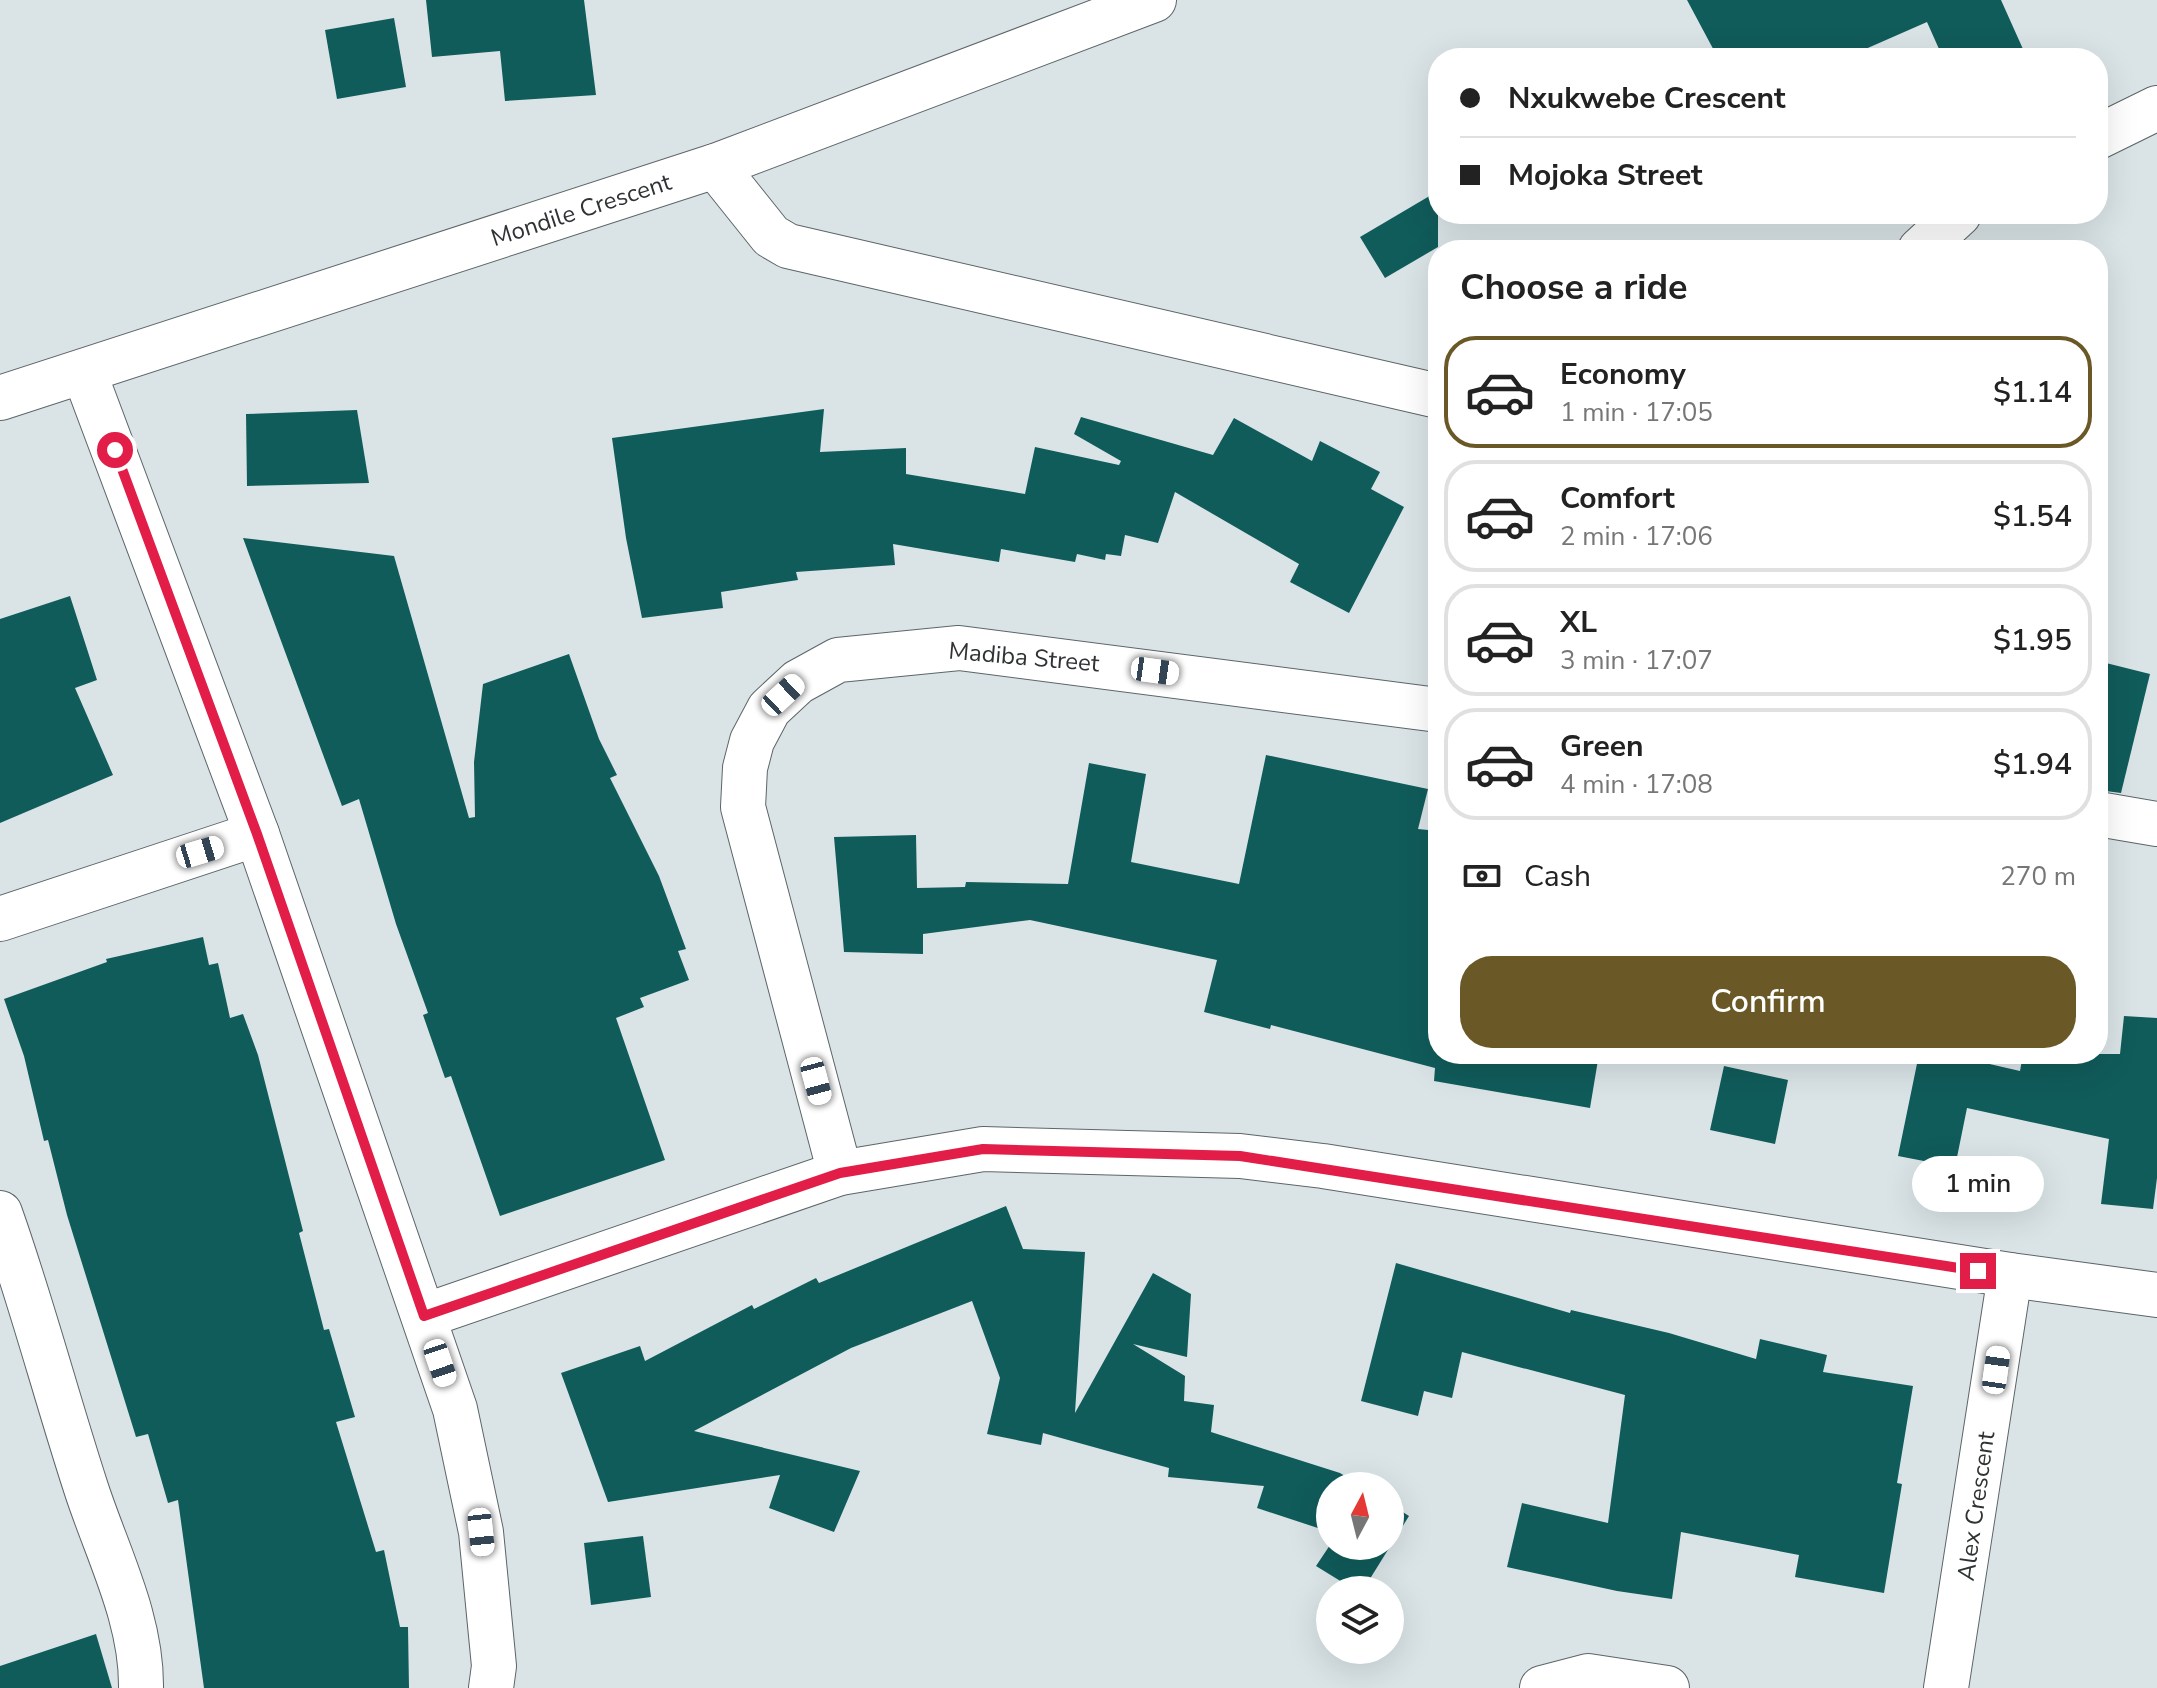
<!DOCTYPE html>
<html lang="en">
<head>
<meta charset="utf-8">
<style>
  body { margin:0; font-family:"Nunito Sans",sans-serif; background:#f2f2f2; color:#222; height:100vh; display:flex; flex-direction:column; font-size:30px; white-space:nowrap }
  * { box-sizing:border-box; margin:0 }
  p { font-size:26px; color:#767676 }
  .icon { flex:none; width:44px; height:44px; fill:none; stroke:currentColor; stroke-width:2; stroke-linecap:round; stroke-linejoin:round }
  .map { position:relative; flex:1; overflow:hidden }
  .side { position:absolute; left:1428px; top:240px; width:680px; height:824px; display:flex; flex-direction:column; background:#fff; border-radius:32px; box-shadow:0 8px 32px #0002 }
  .side>* { flex:none }
  .banner { position:absolute; left:1428px; top:48px; width:680px; height:176px; border-radius:32px; box-shadow:0 8px 32px #0002; display:grid; align-content:center; height:176px; padding:0 32px; background:#fff }
  .needle { width:52px; rotate:7deg }
  .controls { position:absolute; left:1316px; top:1472px; display:grid; gap:16px }
  .controls a { display:grid; place-items:center; width:88px; height:88px; border-radius:50%; background:#fff; box-shadow:0 8px 32px #0002; font-size:40px }
  .end { position:absolute; width:36px; height:36px; margin:-18px; border:10px solid #e11d48; background:#fff; box-shadow:0 0 0 4px #fff }
  .from { border-radius:50% }
  .bubble { position:absolute; height:56px; border-radius:28px; background:#fff; box-shadow:0 8px 32px #0002; font-size:26px; font-weight:600; line-height:56px; text-align:center }
  .car { position:absolute; width:24px; height:48px; margin:-24px -12px; border-radius:10px; box-shadow:0 0 6px 2px #0007; background:linear-gradient(#fff 24%,#345 0 40%,#fff 0 76%,#345 0 86%,#fff 0) }
  .banner b { display:flex; align-items:center; gap:28px; height:76px; font-size:30px }
  .banner b+b { border-top:2px solid #e0e0e0 }
  .banner i { width:20px; height:20px; background:#222 }
  ul { padding:0; list-style:none }
  li { display:flex; align-items:center; gap:24px; height:112px; margin:0 16px 12px; padding:0 16px; border:4px solid #e0e0e0; border-radius:32px }
  li div { flex:1 }
  li b { display:block; font-size:30px }
  li em { font-style:normal; font-weight:600 }
  li.on { border-color:#6a5927 }
  li>.icon { width:72px; height:72px; stroke-width:1.5 }
  h2 { padding:0 32px; font-size:36px; line-height:96px }
  .pay { display:flex; align-items:center; gap:20px; height:88px; padding:0 32px; font-size:30px }
  .pay p { margin-inline-start:auto }
  .cta { display:flex; gap:16px; margin-top:auto; padding:16px 32px }
  .cta a { flex:1; height:92px; border-radius:32px; background:#6a5927; color:#fff; font-size:32px; font-weight:600; line-height:92px; text-align:center }
  .map>svg:first-child { display:block }
  .building { fill:#105c5b }
  .lines { fill:none; stroke-linecap:round; stroke-linejoin:round }
  .minor-casing { stroke:#5c6568; stroke-width:46 }
  .minor { stroke:#fff; stroke-width:44 }
  .route { stroke:#e11d48; stroke-width:10 }
  .labels { text-anchor:middle; dominant-baseline:central; stroke-width:8; stroke-linejoin:round; paint-order:stroke }
  .street-label { font-size:24px; fill:#2f3334; stroke:#fff }
</style>
</head>
<body>
<div class="map">
<svg width="2157" height="1688" viewBox="0 0 2157 1688">
  <rect width="100%" height="100%" fill="#dae4e7"/>
  <!-- building -->
  <g class="building">
    <polygon points="426,0 584,0 596,95 505,101 500,51 432,57"/>
    <polygon points="1687,0 2001,0 2027,58 1943,58 1927,22 1845,58 1718,58"/>
    <polygon points="394,18 406,87 337,99 325,30"/>
    <polygon points="1438,191 1438,247 1385,278 1360,237"/>
    <polygon points="824,409 820,452 906,448 906,474 1025,494 1035,447 1119,465 1121,461 1074,434 1081,417 1213,455 1234,418 1312,461 1320,441 1380,472 1371,489 1404,507 1349,613 1290,582 1299,564 1175,492 1158,543 1125,535 1121,556 1106,554 1105,560 1077,554 1075,562 1001,549 999,562 893,544 895,565 796,572 798,580 721,592 723,608 642,618 626,538 612,438"/>
    <polygon points="357,410 369,483 247,486 246,414"/>
    <polygon points="243,538 394,556 469,818 475,817 474,762 483,684 569,654 599,739 617,775 610,778 659,876 686,949 678,951 689,980 640,998 644,1007 616,1018 665,1160 500,1216 451,1076 445,1078 423,1015 428,1013 396,924 359,799 342,806"/>
    <polygon points="70,596 97,680 75,688 113,775 0,823 0,619"/>
    <polygon points="2098,661 2150,674 2121,793 2098,790"/>
    <polygon points="1266,755 1428,789 1418,829 1438,831 1438,1054 1599,1054 1590,1108 1434,1081 1435,1068 1271,1025 1270,1029 1204,1012 1217,960 1030,920 923,934 923,954 844,952 834,837 916,835 917,888 965,887 966,882 1068,884 1089,763 1146,774 1131,862 1239,884"/>
    <polygon points="203,937 209,965 218,963 230,1018 243,1014 258,1055 303,1231 299,1233 324,1330 329,1329 355,1417 336,1422 376,1552 384,1550 400,1627 408,1627 409,1688 204,1688 178,1500 168,1503 148,1434 136,1437 67,1215 48,1140 44,1141 24,1056 4,999 107,962 106,959"/>
    <polygon points="2124,1016 2157,1018 2157,1178 2153,1209 2101,1204 2109,1139 1967,1108 1955,1167 1898,1156 1919,1054 1946,1054 2020,1071 2023,1054 2120,1054"/>
    <polygon points="1724,1066 1788,1080 1775,1144 1710,1130"/>
    <polygon points="1006,1206 1023,1249 1085,1252 1075,1413 1153,1273 1191,1294 1187,1357 1133,1344 1185,1376 1184,1401 1214,1405 1211,1432 1340,1473 1361,1486 1330,1486 1330,1532 1257,1508 1264,1486 1168,1477 1169,1468 1043,1433 1041,1445 987,1434 1000,1378 972,1301 851,1348 694,1431 860,1471 834,1532 769,1508 780,1475 608,1502 561,1373 640,1346 645,1361 752,1305 754,1309 816,1278 819,1283"/>
    <polygon points="1396,1263 1570,1313 1571,1310 1669,1333 1756,1359 1760,1339 1827,1355 1823,1372 1913,1386 1897,1483 1902,1484 1884,1593 1795,1577 1799,1555 1681,1532 1672,1599 1617,1591 1507,1567 1522,1503 1608,1523 1625,1395 1462,1352 1452,1398 1424,1391 1418,1416 1361,1401"/>
    <polygon points="1390,1504 1409,1516 1363,1590 1355,1590 1316,1566 1330,1545 1390,1546"/>
    <polygon points="643,1536 651,1597 591,1605 584,1543"/>
    <polygon points="96,1634 112,1688 0,1688 0,1666"/>
  </g>
  <g class="lines">
    <!-- minor casing -->
    <g class="minor-casing">
      <g id="minor">
        <polyline points="2098,137 2157,108"/>
        <polyline points="715,166 771,236 788,246 1438,396"/>
        <polyline points="1920,250 1959,214"/>
        <polyline points="84,372 257,834 455,1409 481,1532 494,1666 491,1688"/>
        <polyline points="0,398 715,166 1154,0"/>
        <polyline points="2098,814 2157,824"/>
        <polyline points="0,919 257,834"/>
        <polyline points="840,1173 743,807 745,768 752,741 769,709 798,682 838,660 959,648 1438,710"/>
        <path d="M0,1213C32,1303 56,1396 86,1488C107,1553 142,1618 141,1688"/>
        <polyline points="424,1316 840,1173 983,1149 1240,1156 1323,1166 2010,1275 2157,1295"/>
        <polyline points="1542,1688 1588,1676 1667,1688"/>
        <polyline points="1946,1688 2010,1275"/>
      </g>
    </g>
    <!-- minor -->
    <use href="#minor" class="minor"/>
  </g>
  <g class="lines">
    <!-- route -->
    <polyline class="route" points="115,450 257,834 424,1316 840,1173 983,1149 1240,1156 1978,1271"/>
  </g>
  <g class="labels">
    <!-- street labels -->
    <g class="street-label">
      <text transform="translate(581 210) rotate(-18)">Mondile Crescent</text>
      <text transform="translate(1024 657) rotate(5)">Madiba Street</text>
      <text transform="translate(1976 1506) rotate(-82)">Alex Crescent</text>
    </g>
  </g>
</svg>
<div class="controls">
<a><svg class="needle" viewBox="-14 -14 28 28"><path d="M0-13l5 13h-10z" fill="#e53935"/><path d="M0 13l5-13h-10z" fill="#767676"/></svg></a>
<a><svg class="icon" aria-label="layers" viewBox="0 0 24 24"><path d="M12 4l9 5-9 5-9-5zM3 14l9 5 9-5"/></svg></a>
</div>
<i class="end from" style="left:115px;top:450px"></i>
<i class="end" style="left:1978px;top:1271px"></i>
<div class="bubble" style="left:1912px;top:1156px;width:132px">1 min</div>
<i class="car" style="left:1155px;top:671px;rotate:98deg"></i>
<i class="car" style="left:783px;top:695px;rotate:47deg"></i>
<i class="car" style="left:200px;top:852px;rotate:73deg"></i>
<i class="car" style="left:816px;top:1081px;rotate:165deg"></i>
<i class="car" style="left:440px;top:1363px;rotate:161deg"></i>
<i class="car" style="left:1996px;top:1370px;rotate:8deg"></i>
<i class="car" style="left:481px;top:1532px;rotate:174deg"></i>
<div class="banner">
<b><i class="from"></i>Nxukwebe Crescent</b>
<b><i></i>Mojoka Street</b>
</div>
<section class="side">
<h2>Choose a ride</h2>
<ul>
<li class="on"><svg class="icon" aria-label="car" viewBox="0 0 24 24"><path d="M5 17H2v-5l4-1 3-4h7l3 4 3 1v5h-3M9 17h6M6 11h13"/><circle cx="7" cy="17" r="2"/><circle cx="17" cy="17" r="2"/></svg><div><b>Economy</b><p>1 min · 17:05</p></div><em>$1.14</em></li>
<li><svg class="icon" aria-label="car" viewBox="0 0 24 24"><path d="M5 17H2v-5l4-1 3-4h7l3 4 3 1v5h-3M9 17h6M6 11h13"/><circle cx="7" cy="17" r="2"/><circle cx="17" cy="17" r="2"/></svg><div><b>Comfort</b><p>2 min · 17:06</p></div><em>$1.54</em></li>
<li><svg class="icon" aria-label="car" viewBox="0 0 24 24"><path d="M5 17H2v-5l4-1 3-4h7l3 4 3 1v5h-3M9 17h6M6 11h13"/><circle cx="7" cy="17" r="2"/><circle cx="17" cy="17" r="2"/></svg><div><b>XL</b><p>3 min · 17:07</p></div><em>$1.95</em></li>
<li><svg class="icon" aria-label="car" viewBox="0 0 24 24"><path d="M5 17H2v-5l4-1 3-4h7l3 4 3 1v5h-3M9 17h6M6 11h13"/><circle cx="7" cy="17" r="2"/><circle cx="17" cy="17" r="2"/></svg><div><b>Green</b><p>4 min · 17:08</p></div><em>$1.94</em></li>
</ul>
<div class="pay"><svg class="icon" aria-label="cash" viewBox="0 0 24 24"><path d="M3 7h18v10H3z"/><circle cx="12" cy="12" r="2"/></svg>Cash<p>270 m</p></div>
<div class="cta"><a>Confirm</a></div>
</section>
</div>
</body>
</html>
